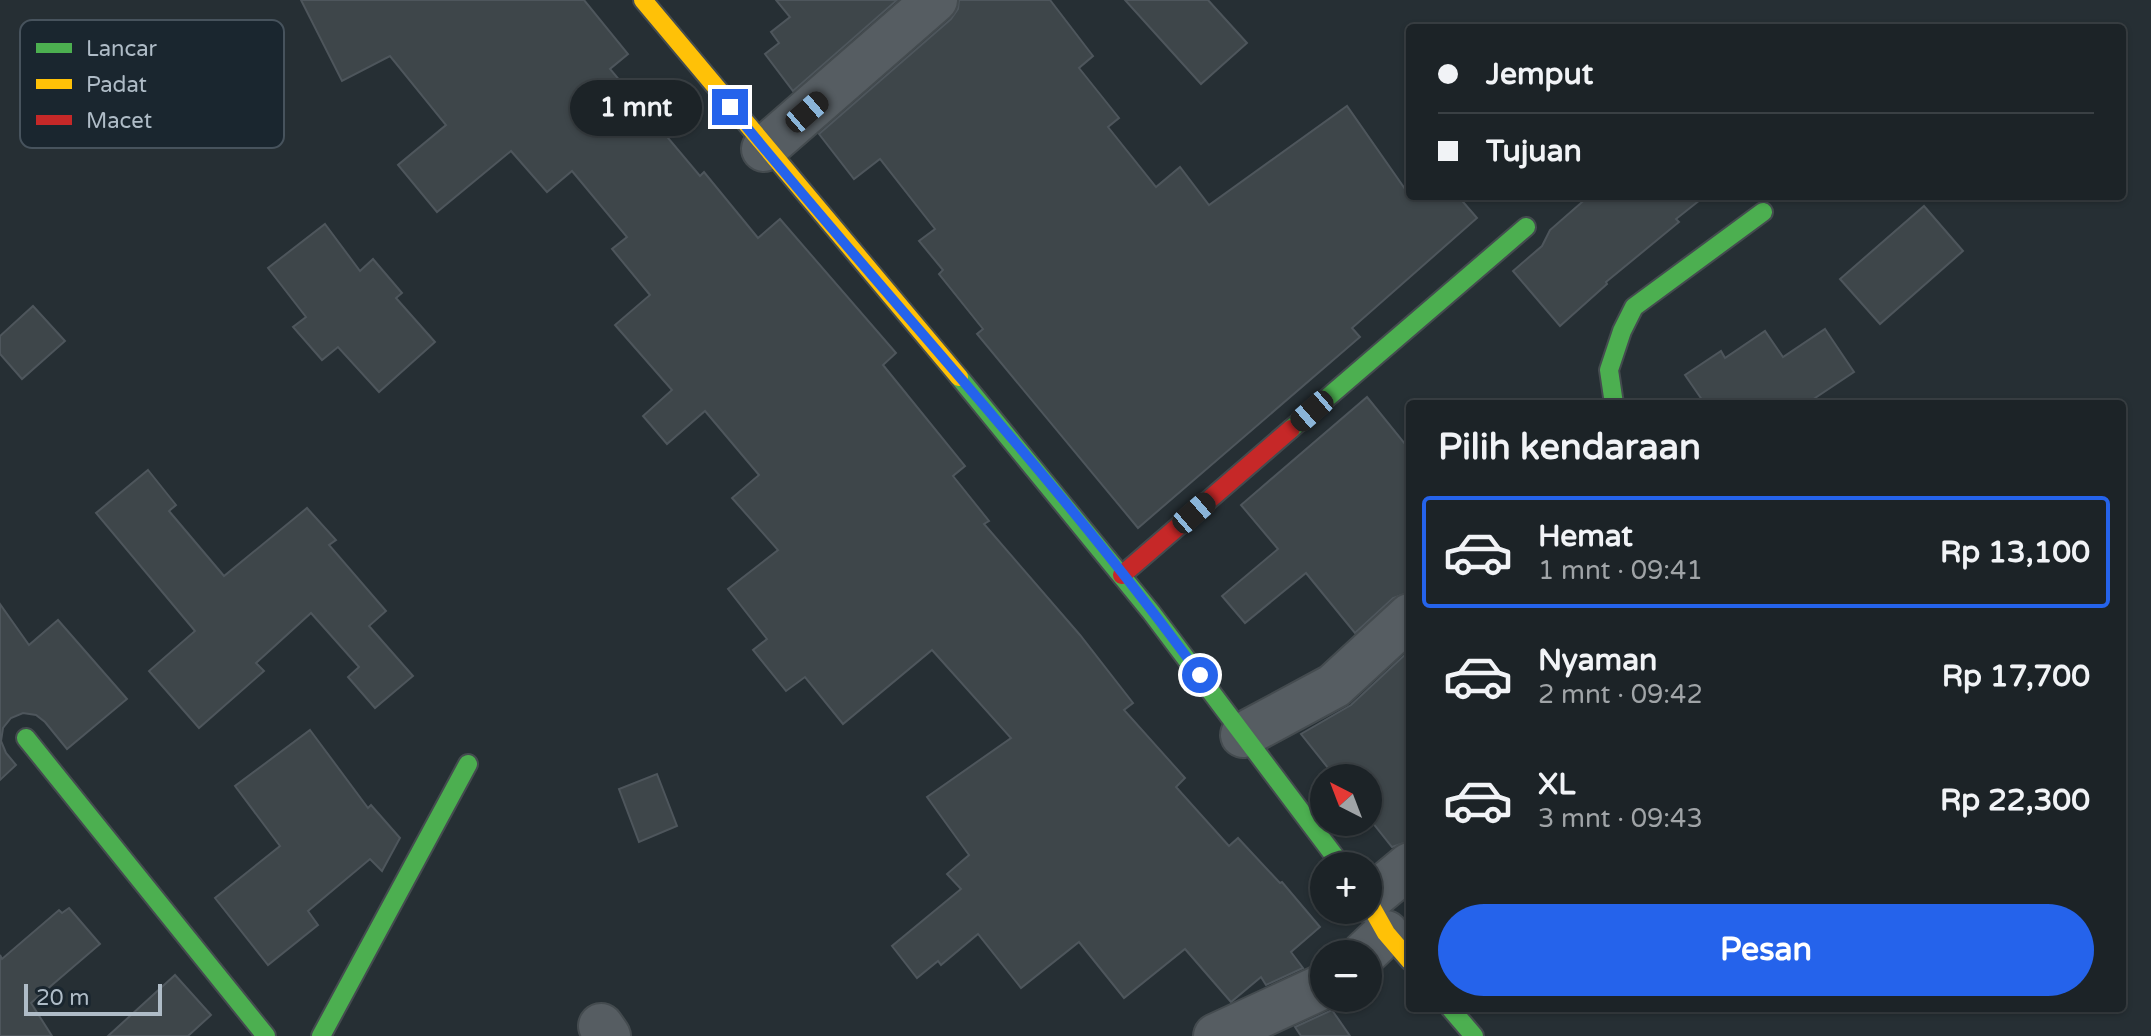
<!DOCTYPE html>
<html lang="id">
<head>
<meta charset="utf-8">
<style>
  body { margin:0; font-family:"Varela Round",sans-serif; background:#252b2f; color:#f1f3f6; height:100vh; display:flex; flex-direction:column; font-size:30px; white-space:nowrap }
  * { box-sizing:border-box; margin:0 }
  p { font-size:26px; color:#a0a4a7 }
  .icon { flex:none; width:44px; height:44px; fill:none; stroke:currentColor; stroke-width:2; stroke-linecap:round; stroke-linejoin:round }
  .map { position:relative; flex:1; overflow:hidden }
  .side { position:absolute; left:1406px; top:400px; width:720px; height:612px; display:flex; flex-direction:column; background:#1c2327; border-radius:8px; box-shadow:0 2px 6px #0004,0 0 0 2px #3a4044 }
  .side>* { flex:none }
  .hud { position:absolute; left:1406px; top:24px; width:720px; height:176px; border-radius:8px; box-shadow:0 2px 6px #0004,0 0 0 2px #3a4044; display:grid; align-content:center; height:176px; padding:0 32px; background:#1c2327 }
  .needle { width:52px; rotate:318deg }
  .tools { position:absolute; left:1310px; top:764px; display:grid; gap:16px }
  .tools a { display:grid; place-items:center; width:72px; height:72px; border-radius:50%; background:#1c2327; box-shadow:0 2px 6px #0004,0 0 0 2px #3a4044; font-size:40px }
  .scale { position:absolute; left:24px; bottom:20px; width:138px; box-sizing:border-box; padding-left:8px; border:4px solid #afbcc7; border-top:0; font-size:22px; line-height:28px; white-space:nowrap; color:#afbcc7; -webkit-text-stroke:6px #1a262f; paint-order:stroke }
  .end { position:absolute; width:36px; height:36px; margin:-18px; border:10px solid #2563eb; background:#fff; box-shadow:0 0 0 4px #fff }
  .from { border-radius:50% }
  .bubble { position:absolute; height:56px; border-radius:28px; background:#1c2327; box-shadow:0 2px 6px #0004,0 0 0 2px #3a4044; font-size:26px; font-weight:700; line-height:56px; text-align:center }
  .car { position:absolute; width:24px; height:48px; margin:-24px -12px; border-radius:10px; box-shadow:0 0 6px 2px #0007; background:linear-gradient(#222 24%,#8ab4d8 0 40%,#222 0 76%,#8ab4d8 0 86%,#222 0) }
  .hud b { display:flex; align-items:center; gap:28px; height:76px; font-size:30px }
  .hud b+b { border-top:2px solid #3a4044 }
  .hud i { width:20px; height:20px; background:#f1f3f6 }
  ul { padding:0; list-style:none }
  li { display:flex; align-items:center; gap:24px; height:112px; margin:0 16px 12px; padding:0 16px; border:4px solid transparent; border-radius:8px }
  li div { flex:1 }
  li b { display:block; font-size:30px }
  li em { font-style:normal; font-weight:700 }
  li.on { border-color:#2563eb }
  li>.icon { width:72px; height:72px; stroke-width:1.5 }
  h2 { padding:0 32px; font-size:36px; line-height:96px }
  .button { display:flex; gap:16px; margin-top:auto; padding:16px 32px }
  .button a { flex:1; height:92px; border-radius:48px; background:#2563eb; color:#fff; font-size:32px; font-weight:700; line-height:92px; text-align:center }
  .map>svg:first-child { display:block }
  .building { fill:#3e464a; stroke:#4e565c; stroke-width:2 }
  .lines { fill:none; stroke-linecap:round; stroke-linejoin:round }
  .street-casing { stroke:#444b4f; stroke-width:48 }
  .fast-casing { stroke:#444b4f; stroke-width:22 }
  .slow-casing { stroke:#444b4f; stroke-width:22 }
  .jam-casing { stroke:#444b4f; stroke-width:22 }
  .street { stroke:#565d62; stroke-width:44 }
  .fast { stroke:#4caf50; stroke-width:18 }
  .slow { stroke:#ffc107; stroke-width:18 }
  .jam { stroke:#c62828; stroke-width:18 }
  .route { stroke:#2563eb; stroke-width:10 }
  .key { fill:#1a262f; stroke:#47535d; stroke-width:2 }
  .key-label { font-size:22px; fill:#afbcc7 }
</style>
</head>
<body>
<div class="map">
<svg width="2151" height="1036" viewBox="0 0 2151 1036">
  <rect width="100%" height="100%" fill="#262f34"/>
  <!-- building -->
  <g class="building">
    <polygon points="301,0 584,0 628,54 610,69 700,176 704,172 758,238 780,219 896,353 883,365 965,466 953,476 989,521 984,524 1080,635 1133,703 1124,710 1185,778 1176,787 1229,846 1238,838 1280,883 1282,882 1320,927 1291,952 1303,968 1266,985 1261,977 1231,1002 1185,949 1124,998 1079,942 1021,988 978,934 941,965 938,961 917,978 892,946 961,889 947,874 969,855 927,797 1011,738 932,650 843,724 805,677 786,691 753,650 767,639 728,589 778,550 732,498 759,475 705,411 667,444 643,416 672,390 615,325 650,295 612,249 627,237 572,171 547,192 511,151 437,212 398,165 446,125 390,56 342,81"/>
    <polygon points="776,0 897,0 793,91 765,54 779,43 771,32 790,17"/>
    <polygon points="959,0 1050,0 1093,56 1079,68 1119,118 1108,127 1156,187 1180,167 1209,205 1347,106 1410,196 1458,196 1477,218 1352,328 1360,337 1138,528 977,334 983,329 939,274 943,270 919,241 935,229 880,159 854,179 819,134 951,19 958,9"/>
    <polygon points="1125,0 1208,0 1247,43 1201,84"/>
    <polygon points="1589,196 1705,196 1676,219 1679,222 1606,282 1607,284 1560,326 1513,271 1542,246 1550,230"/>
    <polygon points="1924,206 1963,251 1880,324 1840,279"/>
    <polygon points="325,224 360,271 373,259 402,293 396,298 435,342 379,392 338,347 322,360 293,327 306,317 268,268"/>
    <polygon points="33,306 65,341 22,379 0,354 0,336"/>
    <polygon points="1825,329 1854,372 1806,404 1705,404 1685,375 1721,351 1725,358 1765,331 1783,357"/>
    <polygon points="1367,397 1410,450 1410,592 1393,598 1355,633 1306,573 1245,623 1222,596 1278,549 1241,505"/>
    <polygon points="148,470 176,505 169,511 224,576 307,508 336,540 329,545 386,611 369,626 413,676 375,708 348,677 359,667 311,613 256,663 264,671 199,728 149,671 195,631 96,513"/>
    <polygon points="0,604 29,645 58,620 127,699 67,749 45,722 36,715 23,713 11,718 3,728 1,741 6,753 16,765 0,780"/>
    <polygon points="1410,650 1410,841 1392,847 1368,817 1368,778 1336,778 1301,734 1351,705"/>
    <polygon points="310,730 368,808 371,805 400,838 382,871 370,859 308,911 318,925 268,965 215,898 280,846 235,786"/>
    <polygon points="657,774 677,826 639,842 619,789"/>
    <polygon points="69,908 100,944 31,1003 52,1036 0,1036 0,955 2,959 59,910 62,913"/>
    <polygon points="175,975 211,1015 188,1036 108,1036"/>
    <polygon points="1332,1010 1350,1036 1301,1036 1295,1027"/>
  </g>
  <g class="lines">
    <!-- street casing -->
    <g class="street-casing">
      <g id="street">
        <polyline points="764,149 935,0"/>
        <polyline points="1243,735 1334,686 1410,616"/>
        <polyline points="1368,900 1410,865"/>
        <polyline points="1364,954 1386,933"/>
        <polyline points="601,1026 608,1036"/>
        <polyline points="1216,1036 1324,986"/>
      </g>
    </g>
    <!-- fast casing -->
    <g class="fast-casing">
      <g id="fast">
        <polyline points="959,377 1151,612 1342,866"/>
        <polyline points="1614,404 1609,370 1622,331 1634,307 1763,212"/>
        <polyline points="1291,429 1526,227"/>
        <polyline points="26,738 266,1036"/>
        <polyline points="1450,1008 1474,1036"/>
        <polyline points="321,1036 468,764"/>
      </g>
    </g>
    <!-- slow casing -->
    <g class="slow-casing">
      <g id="slow">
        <polyline points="643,0 959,377"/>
        <polyline points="1368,901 1386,933 1410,961"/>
      </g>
    </g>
    <!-- jam casing -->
    <g class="jam-casing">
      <polyline id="jam" points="1122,575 1291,429"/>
    </g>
    <!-- street -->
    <use href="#street" class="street"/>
    <!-- fast -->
    <use href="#fast" class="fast"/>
    <!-- slow -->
    <use href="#slow" class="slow"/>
    <!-- jam -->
    <use href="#jam" class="jam"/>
  </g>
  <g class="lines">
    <!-- route -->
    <path class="route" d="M730,107C885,297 1055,476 1200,675"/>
  </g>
  <!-- legend -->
  <rect x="20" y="20" width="264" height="128" rx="12" class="key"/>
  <rect x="36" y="43" width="36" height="10" fill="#4caf50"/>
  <rect x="36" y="79" width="36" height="10" fill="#ffc107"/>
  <rect x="36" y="115" width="36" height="10" fill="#c62828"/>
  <g class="key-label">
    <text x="86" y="56">Lancar</text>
    <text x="86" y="92">Padat</text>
    <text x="86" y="128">Macet</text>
  </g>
</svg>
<div class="tools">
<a><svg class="needle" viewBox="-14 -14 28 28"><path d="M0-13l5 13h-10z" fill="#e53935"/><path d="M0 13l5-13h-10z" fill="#a0a4a7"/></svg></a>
<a>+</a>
<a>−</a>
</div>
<div class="scale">20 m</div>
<i class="end from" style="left:1200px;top:675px"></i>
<i class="end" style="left:730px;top:107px"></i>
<div class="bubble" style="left:570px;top:80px;width:132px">1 mnt</div>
<i class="car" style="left:807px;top:112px;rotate:49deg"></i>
<i class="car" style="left:1312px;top:411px;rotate:229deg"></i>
<i class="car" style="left:1194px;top:513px;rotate:49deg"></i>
<div class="hud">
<b><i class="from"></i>Jemput</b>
<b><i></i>Tujuan</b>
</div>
<section class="side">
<h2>Pilih kendaraan</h2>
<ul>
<li class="on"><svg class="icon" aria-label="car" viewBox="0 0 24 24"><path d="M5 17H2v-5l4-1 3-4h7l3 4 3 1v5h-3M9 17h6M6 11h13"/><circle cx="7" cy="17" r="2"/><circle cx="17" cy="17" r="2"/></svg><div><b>Hemat</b><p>1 mnt · 09:41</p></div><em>Rp 13,100</em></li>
<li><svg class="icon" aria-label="car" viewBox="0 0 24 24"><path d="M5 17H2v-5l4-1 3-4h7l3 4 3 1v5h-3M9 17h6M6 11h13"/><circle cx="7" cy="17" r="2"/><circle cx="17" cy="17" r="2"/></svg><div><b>Nyaman</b><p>2 mnt · 09:42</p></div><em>Rp 17,700</em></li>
<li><svg class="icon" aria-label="car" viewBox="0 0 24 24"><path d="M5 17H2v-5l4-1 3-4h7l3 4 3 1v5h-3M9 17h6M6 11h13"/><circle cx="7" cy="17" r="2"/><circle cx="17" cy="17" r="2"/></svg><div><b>XL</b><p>3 mnt · 09:43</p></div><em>Rp 22,300</em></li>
</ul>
<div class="button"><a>Pesan</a></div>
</section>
</div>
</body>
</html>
